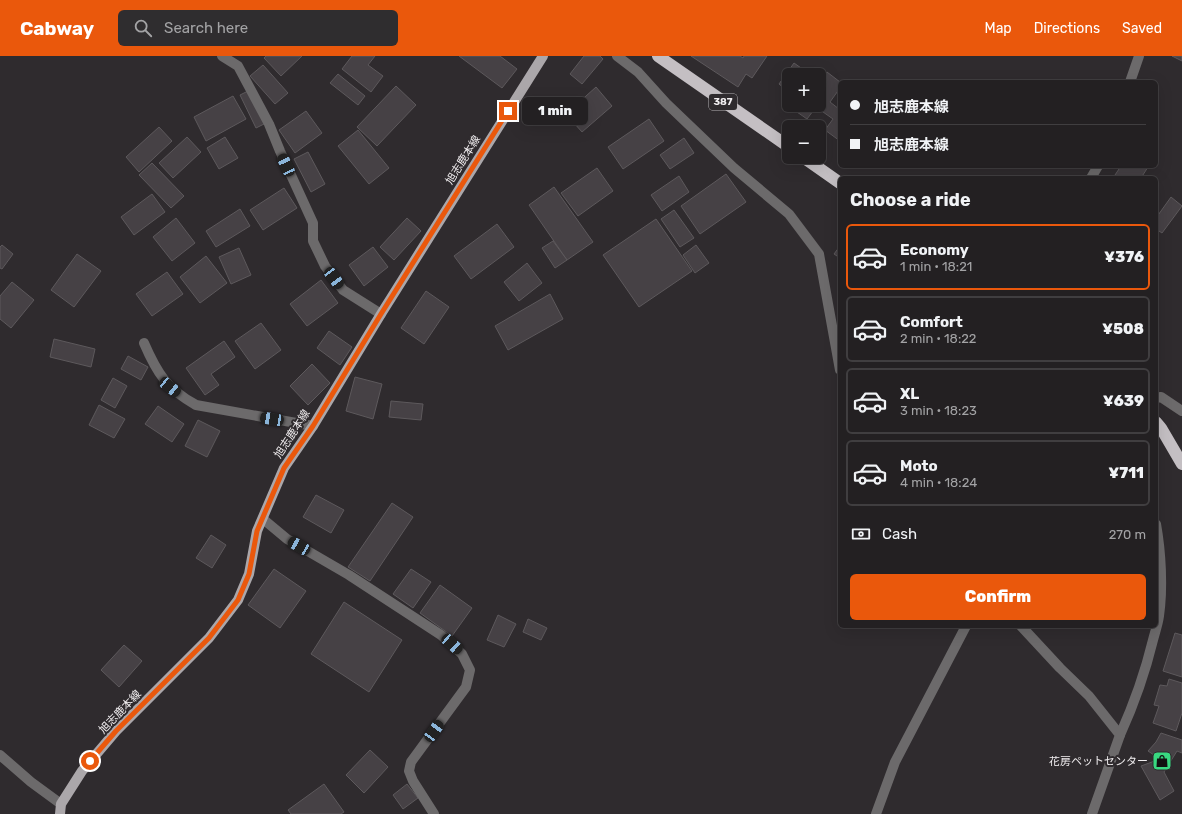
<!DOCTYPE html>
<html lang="en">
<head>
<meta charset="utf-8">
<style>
  body { margin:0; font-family:Rubik,"Noto Sans JP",sans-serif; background:#2f2d2f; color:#f1f3f6; height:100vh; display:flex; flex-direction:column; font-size:15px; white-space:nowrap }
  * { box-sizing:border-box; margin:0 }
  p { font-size:13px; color:#a3a3a5 }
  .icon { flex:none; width:22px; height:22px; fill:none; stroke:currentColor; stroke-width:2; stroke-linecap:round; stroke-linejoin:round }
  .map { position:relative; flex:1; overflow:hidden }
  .drawer { position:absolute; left:838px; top:120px; width:320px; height:452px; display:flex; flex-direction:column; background:#232022; border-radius:6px; box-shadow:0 4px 16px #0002,0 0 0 1px #403e40 }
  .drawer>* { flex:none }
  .guide { position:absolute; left:838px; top:24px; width:320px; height:88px; border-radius:6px; box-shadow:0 4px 16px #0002,0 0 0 1px #403e40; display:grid; align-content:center; height:88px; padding:0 12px; background:#232022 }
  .controls { position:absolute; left:782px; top:12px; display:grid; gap:8px }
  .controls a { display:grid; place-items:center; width:44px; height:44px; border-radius:6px; background:#232022; box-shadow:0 4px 16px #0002,0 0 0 1px #403e40; font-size:20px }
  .end { position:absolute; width:18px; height:18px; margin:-9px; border:5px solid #ea580c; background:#fff; box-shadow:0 0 0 2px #fff }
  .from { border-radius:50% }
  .bubble { position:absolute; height:28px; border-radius:6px; background:#232022; box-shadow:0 4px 16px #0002,0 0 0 1px #403e40; font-size:13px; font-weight:800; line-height:28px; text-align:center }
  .car { position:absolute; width:12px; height:24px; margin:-12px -6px; border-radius:5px; box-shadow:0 0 3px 1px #0007; background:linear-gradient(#222 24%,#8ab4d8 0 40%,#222 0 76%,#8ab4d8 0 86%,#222 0) }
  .guide b { display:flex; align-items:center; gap:14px; height:38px; font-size:15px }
  .guide b+b { border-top:1px solid #403e40 }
  .guide i { width:10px; height:10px; background:#f1f3f6 }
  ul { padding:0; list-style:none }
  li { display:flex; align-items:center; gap:12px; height:66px; margin:0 8px 6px; padding:0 4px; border:2px solid #403e40; border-radius:6px }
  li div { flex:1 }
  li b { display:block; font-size:15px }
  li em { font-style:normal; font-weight:800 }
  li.current { border-color:#ea580c }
  li>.icon { width:36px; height:36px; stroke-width:1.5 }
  h2 { padding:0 12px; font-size:18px; line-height:48px }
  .pay { display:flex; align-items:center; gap:10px; height:44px; padding:0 12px; font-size:15px }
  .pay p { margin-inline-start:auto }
  .cta { display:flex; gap:8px; margin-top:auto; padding:8px 12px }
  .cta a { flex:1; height:46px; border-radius:6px; background:#ea580c; color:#fff; font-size:16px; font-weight:800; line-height:46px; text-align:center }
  header { display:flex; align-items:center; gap:24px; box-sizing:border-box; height:56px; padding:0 20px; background:#ea580c; color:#fff }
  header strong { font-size:19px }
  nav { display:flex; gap:22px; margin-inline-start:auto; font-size:14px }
  .search { width:280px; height:36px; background:#2f2d2f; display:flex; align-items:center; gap:10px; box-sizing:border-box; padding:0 14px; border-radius:6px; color:#a3a3a5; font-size:15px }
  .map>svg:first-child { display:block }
  .building { fill:#464145; stroke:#5d595c }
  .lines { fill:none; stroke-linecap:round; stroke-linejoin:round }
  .minor { stroke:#6c6a6b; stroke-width:10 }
  .major { stroke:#aba7aa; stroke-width:10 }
  .highway { stroke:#c4bfc3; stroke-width:12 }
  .route { stroke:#ea580c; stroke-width:5 }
  .labels { text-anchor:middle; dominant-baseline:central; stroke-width:4; stroke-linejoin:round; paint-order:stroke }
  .shield { fill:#2f2b2e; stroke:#b7b4b6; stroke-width:1 }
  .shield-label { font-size:10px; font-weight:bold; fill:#f1eef0 }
  .street-label { font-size:11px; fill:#f1eef0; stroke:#2f2b2e }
  .poi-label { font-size:11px; fill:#f1eef0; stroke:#2f2b2e; text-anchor:end }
</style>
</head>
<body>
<header>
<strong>Cabway</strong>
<div class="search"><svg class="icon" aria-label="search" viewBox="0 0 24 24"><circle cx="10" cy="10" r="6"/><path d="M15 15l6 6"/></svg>Search here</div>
<nav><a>Map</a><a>Directions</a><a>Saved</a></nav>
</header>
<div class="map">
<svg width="1182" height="758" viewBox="0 0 1182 758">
  <rect width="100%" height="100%" fill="#2f2b2e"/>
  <!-- building -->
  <g class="building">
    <polygon points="266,0 302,0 281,20 264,2"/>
    <polygon points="352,0 375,0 368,9 383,20 371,36 342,13"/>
    <polygon points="459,0 500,0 517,13 502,32"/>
    <polygon points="584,0 600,0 603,3 582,28 570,18"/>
    <polygon points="691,0 740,0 743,2 744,0 767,0 752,22 746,18 738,31"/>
    <polygon points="1172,0 1182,0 1182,5"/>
    <polygon points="794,7 811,19 789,19 789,36 779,28"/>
    <polygon points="263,9 288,37 275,48 250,20"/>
    <polygon points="827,16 840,26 840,32 830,46 839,53 840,51 840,85 825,74 833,63 816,51 807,63 797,56 802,49 819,49 819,27"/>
    <polygon points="338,18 365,40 358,49 330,27"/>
    <polygon points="396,30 416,49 377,90 357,71"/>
    <polygon points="596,31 612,50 582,76 566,58"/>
    <polygon points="250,34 266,67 256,72 240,39"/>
    <polygon points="233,40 246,63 206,85 194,61"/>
    <polygon points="306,55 322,77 295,97 279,74"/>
    <polygon points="649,63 664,85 623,113 608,91"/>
    <polygon points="159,71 172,85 139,116 126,101"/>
    <polygon points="358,74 389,112 369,128 338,90"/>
    <polygon points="187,81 201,96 173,122 159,107"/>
    <polygon points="225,81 238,102 219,113 207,92"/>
    <polygon points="684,82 694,97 670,113 660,99"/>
    <polygon points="308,96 325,128 311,136 294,103"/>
    <polygon points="152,107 184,140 171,152 139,119"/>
    <polygon points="1121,110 1146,110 1148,111 1141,122 1113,122"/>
    <polygon points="597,112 613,135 578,160 561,137"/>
    <polygon points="726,118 746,146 700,178 681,150"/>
    <polygon points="679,120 689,136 662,155 651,139"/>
    <polygon points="554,131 593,186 567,204 529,149"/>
    <polygon points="284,132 297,152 263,174 250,154"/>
    <polygon points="152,138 165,156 134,179 121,161"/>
    <polygon points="1171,141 1182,150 1162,177 1156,173 1156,162"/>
    <polygon points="240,153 250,170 216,191 206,175"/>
    <polygon points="674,154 694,182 680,191 661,163"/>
    <polygon points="176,162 195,187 172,205 153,181"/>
    <polygon points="407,162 421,175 394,204 380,191"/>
    <polygon points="656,163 692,215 639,251 603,199"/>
    <polygon points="497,168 514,191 471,223 454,200"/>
    <polygon points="553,185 567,204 555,212 542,192"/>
    <polygon points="2,189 13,198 2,213 0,212 0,191"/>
    <polygon points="696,189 709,207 695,217 683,199"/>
    <polygon points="840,190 840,202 834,198"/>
    <polygon points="373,191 388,211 364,230 349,209"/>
    <polygon points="239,192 251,219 231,228 219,201"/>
    <polygon points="77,198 101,215 74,251 51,234"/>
    <polygon points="206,200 227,227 200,247 180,221"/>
    <polygon points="527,207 542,227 519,245 504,226"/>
    <polygon points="167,216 183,238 152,260 136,238"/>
    <polygon points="321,224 338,247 307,270 290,248"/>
    <polygon points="12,226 34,244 11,272 0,263 0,240"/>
    <polygon points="426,235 449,251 424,288 401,272"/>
    <polygon points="550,238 563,263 508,294 495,270"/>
    <polygon points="261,267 281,294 255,313 235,285"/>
    <polygon points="329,275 352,291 340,309 317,292"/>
    <polygon points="54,283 95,293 91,311 50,301"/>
    <polygon points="224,285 235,301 211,318 219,329 205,339 186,312"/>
    <polygon points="128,300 148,311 141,324 121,313"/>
    <polygon points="312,308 330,327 308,349 290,330"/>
    <polygon points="355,321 382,328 373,363 346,355"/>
    <polygon points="113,322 127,330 115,352 101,344"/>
    <polygon points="391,345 423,348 421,364 389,361"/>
    <polygon points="99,349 125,363 114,382 89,369"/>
    <polygon points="158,350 184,368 172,386 145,368"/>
    <polygon points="198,364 220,375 207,401 185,390"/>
    <polygon points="316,439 344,454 331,477 303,461"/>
    <polygon points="392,447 413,461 370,525 348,511"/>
    <polygon points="211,479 226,489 212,512 196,502"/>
    <polygon points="274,513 306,535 280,572 248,549"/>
    <polygon points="411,513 431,526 413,552 393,538"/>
    <polygon points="440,529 472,552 452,580 420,557"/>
    <polygon points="344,546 402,584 369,636 311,598"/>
    <polygon points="498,559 516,568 504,591 487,584"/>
    <polygon points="528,563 547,572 541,584 523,576"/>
    <polygon points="1175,577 1182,579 1182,621 1163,615"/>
    <polygon points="124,589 142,605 119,631 101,614"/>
    <polygon points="1169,623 1182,627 1182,657 1176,675 1153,667 1159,650 1154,649 1160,629 1167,630"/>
    <polygon points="1161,677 1182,684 1182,697 1177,695 1164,716 1174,735 1160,744 1141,710 1152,706 1157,701 1148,695 1156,686"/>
    <polygon points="370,694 388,711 364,737 346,719"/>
    <polygon points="324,728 344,756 341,758 291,758 288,754"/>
    <polygon points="407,728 418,742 403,753 393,739"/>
  </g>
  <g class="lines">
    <!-- minor -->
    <g class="minor">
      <polyline points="222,0 238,10 269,68 280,95 313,167 313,185 325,210 343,234 381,258"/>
      <polyline points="617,0 638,16 666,47 734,112 789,158 819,198 840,314"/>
      <polyline points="1130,26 1139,0"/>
      <polyline points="1091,122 1098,110"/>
      <path d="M144,287C157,317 167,333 196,349L313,370"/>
      <polyline points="1156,342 1161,341 1182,355"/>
      <polyline points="263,463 287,483 349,519 441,579 462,598 470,614 466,631 411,706 409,715 413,725 434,758"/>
      <polyline points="1021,570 1060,612 1089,640 1120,679 1092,758"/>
      <path d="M1120,679C1134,648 1145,617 1153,584C1155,576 1158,568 1159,560C1163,532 1161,496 1156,468"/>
      <polyline points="0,699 31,726 61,748"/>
      <polyline points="876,758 895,706 966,570"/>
    </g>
    <!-- major -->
    <polyline class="major" points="60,758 61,748 82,715 116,675 209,582 238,544 249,518 257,475 284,412 313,370 381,258 543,0"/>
    <!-- highway -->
    <g class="highway">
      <polyline points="658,0 789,91"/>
      <polyline points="803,101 840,127"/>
      <polyline points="1156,366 1161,372 1182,408"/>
    </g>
  </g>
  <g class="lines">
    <!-- route -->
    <polyline class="route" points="90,705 116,675 209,582 238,544 249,518 257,475 284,412 313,370 381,258 508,55"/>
  </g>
  <!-- icons -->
  <defs>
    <g id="shop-square" transform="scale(1)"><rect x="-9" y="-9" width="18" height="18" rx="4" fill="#38d880" stroke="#2f2b2e"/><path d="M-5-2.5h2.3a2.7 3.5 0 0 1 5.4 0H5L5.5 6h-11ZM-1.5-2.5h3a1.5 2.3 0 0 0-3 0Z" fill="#111"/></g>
  </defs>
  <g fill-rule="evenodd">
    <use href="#shop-square" x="1162" y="705"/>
  </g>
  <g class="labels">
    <!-- shield labels -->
    <rect class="shield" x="709" y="38" width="28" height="16" rx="3"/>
    <g class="shield-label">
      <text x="723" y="46">387</text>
    </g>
    <!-- street labels -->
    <g class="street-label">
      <text transform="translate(463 104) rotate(-58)">旭志鹿本線</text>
      <text transform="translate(292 378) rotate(-57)">旭志鹿本線</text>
      <text transform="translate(120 656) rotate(-46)">旭志鹿本線</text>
    </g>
    <!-- poi labels -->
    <g class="poi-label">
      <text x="1148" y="705">花房ペットセンター</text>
    </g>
  </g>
</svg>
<div class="controls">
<a>+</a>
<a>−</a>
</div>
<i class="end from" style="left:90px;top:705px"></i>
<i class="end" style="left:508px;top:55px"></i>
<div class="bubble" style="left:522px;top:41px;width:66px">1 min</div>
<i class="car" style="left:286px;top:109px;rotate:335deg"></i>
<i class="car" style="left:334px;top:222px;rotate:143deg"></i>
<i class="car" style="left:170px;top:331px;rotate:129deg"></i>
<i class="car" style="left:272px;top:363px;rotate:279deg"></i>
<i class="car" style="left:299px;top:490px;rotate:300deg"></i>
<i class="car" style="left:452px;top:588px;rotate:132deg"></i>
<i class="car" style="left:434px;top:675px;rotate:36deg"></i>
<div class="guide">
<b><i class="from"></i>旭志鹿本線</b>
<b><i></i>旭志鹿本線</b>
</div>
<section class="drawer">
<h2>Choose a ride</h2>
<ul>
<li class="current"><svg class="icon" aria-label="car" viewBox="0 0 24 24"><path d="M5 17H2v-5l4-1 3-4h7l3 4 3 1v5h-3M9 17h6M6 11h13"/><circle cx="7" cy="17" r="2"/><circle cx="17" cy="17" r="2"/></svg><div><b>Economy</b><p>1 min · 18:21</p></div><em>¥376</em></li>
<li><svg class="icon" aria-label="car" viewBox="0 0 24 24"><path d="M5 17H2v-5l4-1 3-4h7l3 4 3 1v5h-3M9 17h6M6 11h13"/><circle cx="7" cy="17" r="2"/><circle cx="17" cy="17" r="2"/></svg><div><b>Comfort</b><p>2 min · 18:22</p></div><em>¥508</em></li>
<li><svg class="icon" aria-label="car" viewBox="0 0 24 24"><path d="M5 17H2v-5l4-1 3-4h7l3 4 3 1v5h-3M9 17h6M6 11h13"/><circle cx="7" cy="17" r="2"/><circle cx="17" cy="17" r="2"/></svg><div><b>XL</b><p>3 min · 18:23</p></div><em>¥639</em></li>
<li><svg class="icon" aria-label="car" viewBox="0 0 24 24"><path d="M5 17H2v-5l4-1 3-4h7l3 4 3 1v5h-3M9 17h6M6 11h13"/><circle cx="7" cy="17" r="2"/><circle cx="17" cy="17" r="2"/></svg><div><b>Moto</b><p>4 min · 18:24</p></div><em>¥711</em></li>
</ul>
<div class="pay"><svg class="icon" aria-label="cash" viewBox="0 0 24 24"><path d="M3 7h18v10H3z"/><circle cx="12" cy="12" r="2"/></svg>Cash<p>270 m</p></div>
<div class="cta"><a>Confirm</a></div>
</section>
</div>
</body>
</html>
